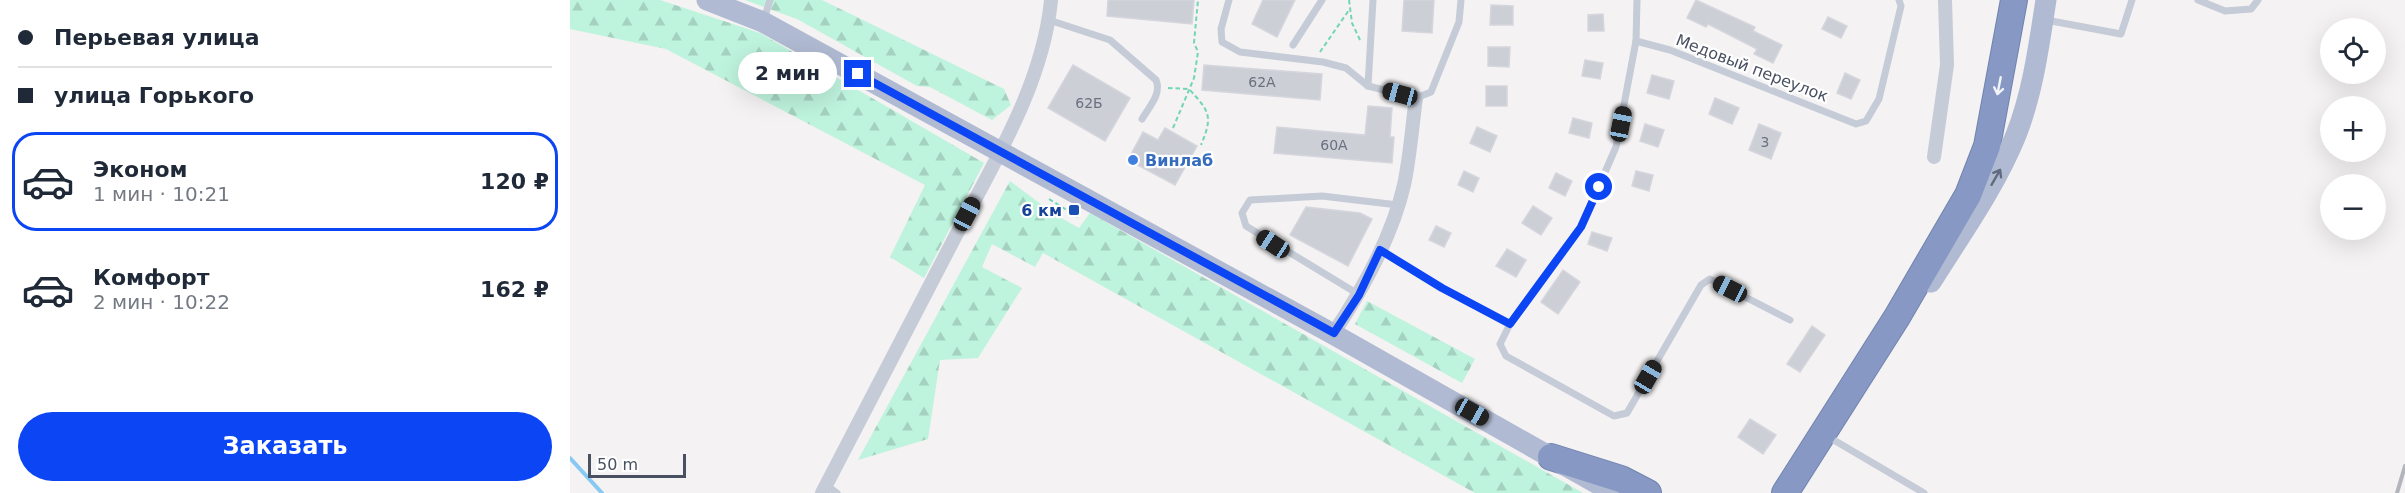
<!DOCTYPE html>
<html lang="ru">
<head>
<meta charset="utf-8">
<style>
  body { margin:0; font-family:"DejaVu Sans",sans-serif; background:#f2f2f3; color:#1f2937; height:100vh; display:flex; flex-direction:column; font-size:22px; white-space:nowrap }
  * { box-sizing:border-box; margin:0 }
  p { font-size:20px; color:#747a83 }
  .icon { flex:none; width:33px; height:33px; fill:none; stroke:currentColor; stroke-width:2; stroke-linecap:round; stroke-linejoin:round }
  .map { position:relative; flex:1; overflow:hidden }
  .sheet { display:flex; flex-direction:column; background:#fff; width:570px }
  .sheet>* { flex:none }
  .guide { display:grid; align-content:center; height:132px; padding:0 18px; background:#fff }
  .tools { position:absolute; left:1750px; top:18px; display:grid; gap:12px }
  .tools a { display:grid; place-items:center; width:66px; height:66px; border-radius:50%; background:#fff; box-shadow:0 6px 24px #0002; font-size:30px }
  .scale { position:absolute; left:18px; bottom:15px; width:98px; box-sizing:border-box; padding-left:6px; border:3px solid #485061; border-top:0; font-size:16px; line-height:21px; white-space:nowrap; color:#485061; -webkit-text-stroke:4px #fff; paint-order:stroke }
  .end { position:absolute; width:27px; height:27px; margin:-14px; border:8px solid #0b45f4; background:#fff; box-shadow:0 0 0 3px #fff }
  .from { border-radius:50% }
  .bubble { position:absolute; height:42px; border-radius:21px; background:#fff; box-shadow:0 6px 24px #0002; font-size:20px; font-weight:700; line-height:42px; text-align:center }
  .car { position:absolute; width:18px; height:36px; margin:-18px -9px; border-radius:8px; box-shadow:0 0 4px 2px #0007; background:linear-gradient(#222 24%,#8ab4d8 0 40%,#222 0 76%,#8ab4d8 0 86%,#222 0) }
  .guide b { display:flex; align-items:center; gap:21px; height:57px; font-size:22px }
  .guide b+b { border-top:2px solid #e0e1e3 }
  .guide i { width:15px; height:15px; background:#1f2937 }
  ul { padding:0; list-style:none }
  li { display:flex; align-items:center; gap:18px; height:99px; margin:0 12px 9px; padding:0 6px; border:3px solid transparent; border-radius:24px }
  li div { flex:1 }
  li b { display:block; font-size:22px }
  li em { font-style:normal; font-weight:700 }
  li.current { border-color:#0b45f4 }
  li>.icon { width:54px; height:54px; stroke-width:1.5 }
  .cta { display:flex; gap:12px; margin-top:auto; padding:12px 18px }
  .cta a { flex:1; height:69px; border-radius:36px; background:#0b45f4; color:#fff; font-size:24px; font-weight:700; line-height:69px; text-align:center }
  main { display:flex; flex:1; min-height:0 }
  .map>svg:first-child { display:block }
  .forest { fill:url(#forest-firs) }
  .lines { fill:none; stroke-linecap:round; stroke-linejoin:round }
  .stream { stroke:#88c9f3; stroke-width:4 }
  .building { fill:#cdcfd7; stroke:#d5d6dd; stroke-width:1.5 }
  .highway-casing { stroke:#7183af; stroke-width:28 }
  .path { stroke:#73d5b7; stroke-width:2; stroke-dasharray:4.5 3; stroke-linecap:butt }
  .lane { stroke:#c5cbd7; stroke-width:7 }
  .street { stroke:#c5cbd7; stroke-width:14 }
  .primary { stroke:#b0bad2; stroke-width:21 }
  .highway { stroke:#8698c3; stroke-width:26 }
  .rail { stroke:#b3b5bc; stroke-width:4 }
  .oneway { stroke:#f3f5f9 }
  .oneway2 { stroke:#626a7d }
  .route { stroke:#0b45f4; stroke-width:8 }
  .shop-dot { fill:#3f7fe0; stroke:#fff; stroke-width:2 }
  .transit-dot { fill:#1a4fb4; stroke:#fff; stroke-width:2 }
  .labels { text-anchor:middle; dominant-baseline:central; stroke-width:4.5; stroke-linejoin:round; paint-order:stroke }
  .number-label { font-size:14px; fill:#69707e }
  .street-label { font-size:16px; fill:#485061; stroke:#fff }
  .shop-label { font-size:16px; font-weight:bold; fill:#366cbe; stroke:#fff; text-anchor:start }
  .transit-label { font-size:16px; font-weight:bold; fill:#164399; stroke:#fff; text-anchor:end }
</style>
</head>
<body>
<main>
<section class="sheet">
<div class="guide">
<b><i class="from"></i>Перьевая улица</b>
<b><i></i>улица Горького</b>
</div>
<ul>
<li class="current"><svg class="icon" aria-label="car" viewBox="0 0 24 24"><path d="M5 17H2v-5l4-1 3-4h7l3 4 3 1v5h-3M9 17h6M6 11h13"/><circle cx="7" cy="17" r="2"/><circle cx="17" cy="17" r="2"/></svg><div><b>Эконом</b><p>1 мин · 10:21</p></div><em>120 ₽</em></li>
<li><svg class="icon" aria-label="car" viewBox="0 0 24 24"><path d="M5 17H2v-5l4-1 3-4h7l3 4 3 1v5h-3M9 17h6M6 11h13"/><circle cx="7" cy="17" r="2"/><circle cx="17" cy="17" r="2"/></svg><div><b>Комфорт</b><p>2 мин · 10:22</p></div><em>162 ₽</em></li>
</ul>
<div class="cta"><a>Заказать</a></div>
</section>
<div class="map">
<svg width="1835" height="493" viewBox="0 0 1835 493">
  <defs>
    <pattern id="forest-firs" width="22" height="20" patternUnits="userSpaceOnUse" patternTransform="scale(1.5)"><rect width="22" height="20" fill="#bef3dd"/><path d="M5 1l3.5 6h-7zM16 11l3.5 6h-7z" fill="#a5d2c0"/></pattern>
  </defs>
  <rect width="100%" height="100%" fill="#f4f2f2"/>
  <!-- forest -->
  <g class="forest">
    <polygon points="0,0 90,0 190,33 414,163 354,278 320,257 355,185 96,49 0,29"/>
    <polygon points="175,0 252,0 434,89 441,105 422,120 360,87 347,86 227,19"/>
    <polygon points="440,181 484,214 509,228 520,213 1013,493 905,493 473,253 465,267 422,244 412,267 452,288 408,358 370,360 358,439 288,460"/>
    <polygon points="797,301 905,359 892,383 785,324"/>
  </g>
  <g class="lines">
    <!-- stream -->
    <polyline class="stream" points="0,458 32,493"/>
  </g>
  <!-- building -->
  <g class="building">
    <polygon points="538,0 624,0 622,24 537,16"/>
    <polygon points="693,0 725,0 707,37 682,24"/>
    <polygon points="834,0 864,0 862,33 832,31"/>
    <polygon points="1126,0 1185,27 1183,31 1212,45 1203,63 1184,54 1187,49 1138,24 1136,27 1117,18"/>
    <polygon points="921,5 943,6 943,25 920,25"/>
    <polygon points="1033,14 1034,31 1018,31 1018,15"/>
    <polygon points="1258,17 1277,26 1271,38 1252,29"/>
    <polygon points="918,47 940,47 939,67 918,66"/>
    <polygon points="1015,60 1033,63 1030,79 1012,76"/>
    <polygon points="503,65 560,98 535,141 478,108"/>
    <polygon points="634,65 752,74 750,100 632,90"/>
    <polygon points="1275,73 1290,80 1281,99 1267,93"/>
    <polygon points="1082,75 1104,81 1099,99 1077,93"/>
    <rect x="916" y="86" width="21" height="20"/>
    <polygon points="1145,98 1169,108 1162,124 1139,114"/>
    <polygon points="798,106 822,108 820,137 824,137 822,163 704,153 707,127 795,135"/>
    <polygon points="1003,118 1022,123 1019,138 999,133"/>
    <polygon points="1075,124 1094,130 1088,147 1070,141"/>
    <polygon points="1189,124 1211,133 1201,159 1179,150"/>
    <polygon points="907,127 927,136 920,152 900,143"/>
    <polygon points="595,128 627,146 605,185 558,160 573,132 588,140"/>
    <polygon points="894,171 909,178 903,192 888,185"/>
    <polygon points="1066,171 1083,175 1079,191 1062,186"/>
    <polygon points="986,173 1002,181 995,196 979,188"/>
    <polygon points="963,206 982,218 971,235 952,223"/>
    <polygon points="736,207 790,213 802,219 778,266 720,235"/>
    <polygon points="866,226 881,233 874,247 859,240"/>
    <polygon points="1022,232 1042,238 1037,251 1018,244"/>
    <polygon points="937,249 956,260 946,277 926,266"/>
    <polygon points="993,270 1010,282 988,314 971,302"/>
    <polygon points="1242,326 1255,335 1230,372 1217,364"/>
    <polygon points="1180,419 1206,435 1193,454 1168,437"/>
  </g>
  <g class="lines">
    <!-- highway casing -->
    <g class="highway-casing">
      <g id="highway">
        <polyline points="981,457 1051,479 1078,493"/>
        <polyline points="1215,493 1327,317 1398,195 1417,146 1444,0"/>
      </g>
    </g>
    <!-- path -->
    <g class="path">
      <polyline points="779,0 782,23 790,40"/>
      <polyline points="750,52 779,10"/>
      <path d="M598,88L619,89C640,112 643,116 631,145"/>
      <polyline points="603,128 624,78 628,52 624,43 628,0"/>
      <polyline points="479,199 508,217"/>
    </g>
    <!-- lane -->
    <g class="lane">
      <polyline points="659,0 651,29 652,42 670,52 753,62 776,68 798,86 846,98 861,92 889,22 891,0"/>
      <polyline points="1628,0 1655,11 1681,9 1688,0"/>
      <polyline points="194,19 200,0"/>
      <path d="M479,20L540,40L586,80C592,94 579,107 572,119"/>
      <polyline points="1476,20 1551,34 1562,0"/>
      <polyline points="1066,41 1100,50 1286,124 1296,121 1309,99 1331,6 1329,0"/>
      <polyline points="723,45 752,0"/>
      <polyline points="798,86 803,0"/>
      <polyline points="810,250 872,288 940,324 1011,227 1046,147 1066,41 1067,0"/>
      <polyline points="788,294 676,226 672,213 680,200 752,196 828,205"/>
      <polyline points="940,324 930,344 936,356 1044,416 1057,413 1131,285 1140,279 1220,320"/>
      <polyline points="1262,439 1354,493"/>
      <polyline points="256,485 267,493"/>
    </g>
    <!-- street -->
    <g class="street">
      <polyline points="1364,157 1377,65 1375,0"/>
      <path d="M763,334C793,289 822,237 834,185C840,157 842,127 846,98"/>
      <path d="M252,493C296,408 340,324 384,239C423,164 473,85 481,0"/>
    </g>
    <!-- primary -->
    <g class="primary">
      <polyline points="137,0 193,22 763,334 1044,493"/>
      <path d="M1361,282C1391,234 1425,187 1446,135C1463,92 1469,45 1476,0"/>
    </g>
    <!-- highway -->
    <use href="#highway" class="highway"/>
    <!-- rail -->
    <polyline class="rail" points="1827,493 1835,466"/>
  </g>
  <!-- one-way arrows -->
  <defs><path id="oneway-shaft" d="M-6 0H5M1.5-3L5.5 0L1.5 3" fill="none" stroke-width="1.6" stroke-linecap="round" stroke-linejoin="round" transform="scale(1.5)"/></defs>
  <use class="oneway" href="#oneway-shaft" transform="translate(1429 86) rotate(101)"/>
  <use class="oneway2" href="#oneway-shaft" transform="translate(1426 177) rotate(-60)"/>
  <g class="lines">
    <!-- route -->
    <polyline class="route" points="288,74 764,333 789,295 810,250 872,288 940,324 1011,227 1029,187"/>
  </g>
  <!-- markers -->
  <circle class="shop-dot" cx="563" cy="160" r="6"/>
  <rect class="transit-dot" x="498" y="204" width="12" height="12" rx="3"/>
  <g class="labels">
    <!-- number labels -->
    <g class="number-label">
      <text x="692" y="82">62А</text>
      <text x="519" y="103">62Б</text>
      <text x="1195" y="142">3</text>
      <text x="764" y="145">60А</text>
    </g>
    <!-- street labels -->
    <g class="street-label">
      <text transform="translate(1182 68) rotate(21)">Медовый переулок</text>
    </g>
    <!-- shop labels -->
    <g class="shop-label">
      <text x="575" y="160">Винлаб</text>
    </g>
    <!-- transit labels -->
    <g class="transit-label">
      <text x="492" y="210">6 км</text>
    </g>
  </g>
</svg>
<div class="tools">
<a><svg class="icon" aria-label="locate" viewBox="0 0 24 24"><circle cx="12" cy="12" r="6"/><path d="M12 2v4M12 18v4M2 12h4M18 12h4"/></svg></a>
<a>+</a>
<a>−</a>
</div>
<div class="scale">50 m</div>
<i class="end from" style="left:1029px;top:187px"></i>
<i class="end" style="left:288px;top:74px"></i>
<div class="bubble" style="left:168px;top:52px;width:99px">2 мин</div>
<i class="car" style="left:830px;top:94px;rotate:285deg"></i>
<i class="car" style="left:1051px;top:124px;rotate:11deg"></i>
<i class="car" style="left:397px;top:214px;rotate:28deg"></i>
<i class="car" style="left:703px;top:244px;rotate:303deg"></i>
<i class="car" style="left:1160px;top:289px;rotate:297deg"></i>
<i class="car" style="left:1078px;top:377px;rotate:30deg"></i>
<i class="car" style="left:902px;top:412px;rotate:119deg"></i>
</div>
</main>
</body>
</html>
